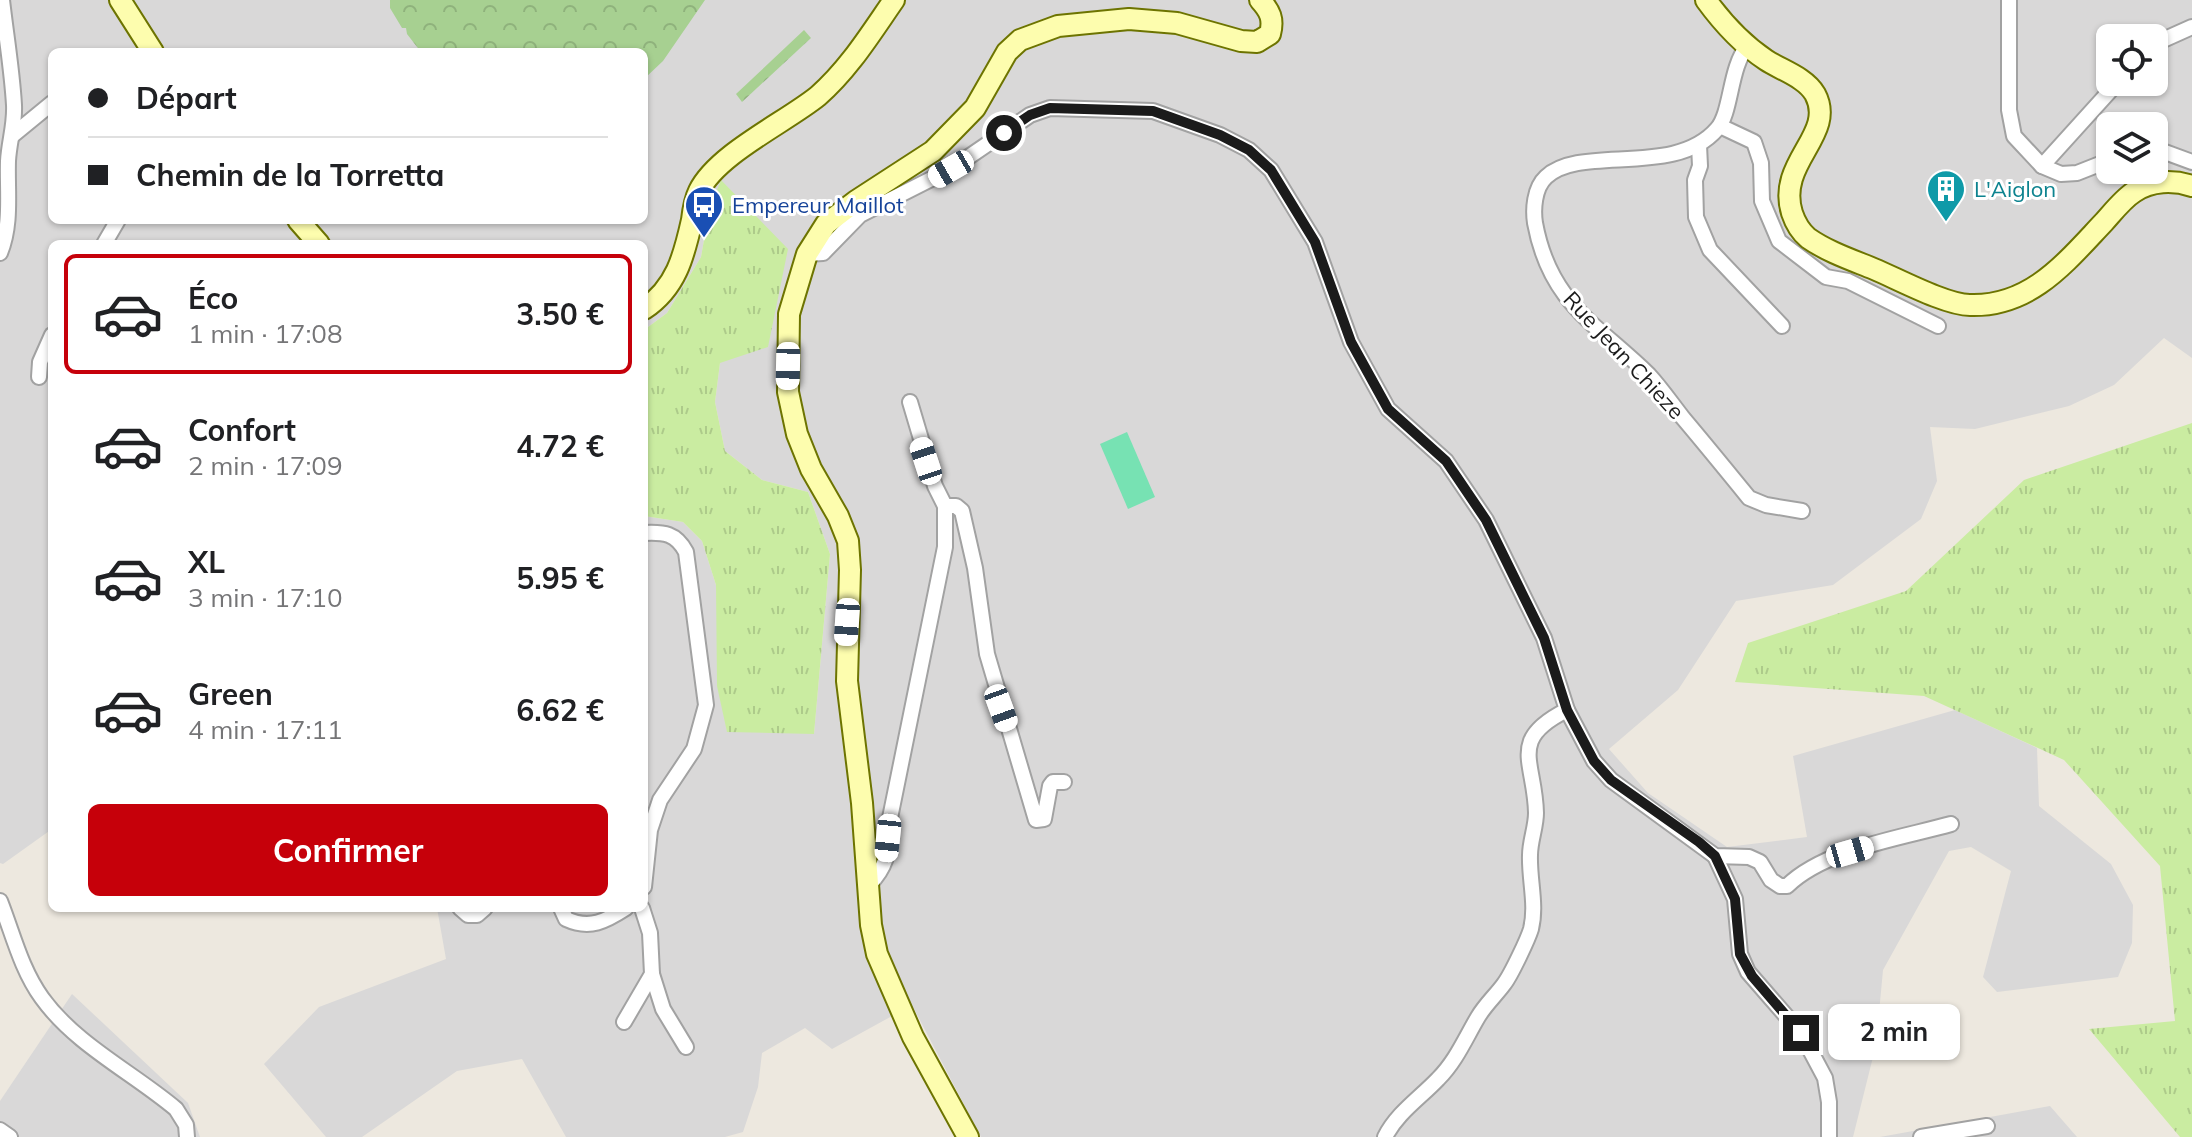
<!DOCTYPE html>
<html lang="fr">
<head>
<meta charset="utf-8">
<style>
  body { margin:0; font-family:Mulish,sans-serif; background:#f6f6f6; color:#202124; height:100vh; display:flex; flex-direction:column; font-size:30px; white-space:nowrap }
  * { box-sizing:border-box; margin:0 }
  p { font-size:26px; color:#757577 }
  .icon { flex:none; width:44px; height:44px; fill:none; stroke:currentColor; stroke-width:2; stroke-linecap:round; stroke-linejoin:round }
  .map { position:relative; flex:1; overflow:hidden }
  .details { position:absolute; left:48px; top:240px; width:600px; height:672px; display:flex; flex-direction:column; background:#fff; border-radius:12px; box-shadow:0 2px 6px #0004 }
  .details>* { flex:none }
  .guide { position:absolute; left:48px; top:48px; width:600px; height:176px; border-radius:12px; box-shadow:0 2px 6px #0004; display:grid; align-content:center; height:176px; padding:0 40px; background:#fff }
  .buttons { position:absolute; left:2096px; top:24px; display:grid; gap:16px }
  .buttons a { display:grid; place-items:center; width:72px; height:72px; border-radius:12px; background:#fff; box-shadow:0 2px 6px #0004; font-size:40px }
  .end { position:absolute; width:36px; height:36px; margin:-18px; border:10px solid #1b1b1b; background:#fff; box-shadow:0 0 0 4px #fff }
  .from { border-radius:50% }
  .bubble { position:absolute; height:56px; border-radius:12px; background:#fff; box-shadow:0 2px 6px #0004; font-size:26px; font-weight:700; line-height:56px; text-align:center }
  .car { position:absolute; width:24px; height:48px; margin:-24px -12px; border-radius:10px; box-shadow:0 0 6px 2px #0007; background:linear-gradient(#fff 24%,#345 0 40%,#fff 0 76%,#345 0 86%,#fff 0) }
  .guide b { display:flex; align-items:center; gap:28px; height:76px; font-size:30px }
  .guide b+b { border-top:2px solid #e0e0e0 }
  .guide i { width:20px; height:20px; background:#202124 }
  ul { padding:14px 0 0; list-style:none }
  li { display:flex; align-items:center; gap:24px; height:120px; margin:0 16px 12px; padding:0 24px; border:4px solid transparent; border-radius:12px }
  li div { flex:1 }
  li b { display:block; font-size:30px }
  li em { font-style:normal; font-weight:700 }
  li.selected { border-color:#c6000a }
  li>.icon { width:72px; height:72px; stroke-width:1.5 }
  .button { display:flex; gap:16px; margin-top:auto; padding:16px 40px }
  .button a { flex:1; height:92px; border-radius:12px; background:#c6000a; color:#fff; font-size:32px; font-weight:700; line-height:92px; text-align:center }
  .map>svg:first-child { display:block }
  .residential { fill:#d9d8d8; fill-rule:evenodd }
  .grass { fill:url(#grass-tufts) }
  .forest { fill:url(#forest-crowns) }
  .pitch { fill:#77e2b3 }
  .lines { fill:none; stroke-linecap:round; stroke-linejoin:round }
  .street-casing { stroke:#a2a2a2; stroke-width:18 }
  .secondary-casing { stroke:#6d7400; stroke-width:24 }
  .street { stroke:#fff; stroke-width:14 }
  .secondary { stroke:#fdfdae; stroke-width:20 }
  .route { stroke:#1b1b1b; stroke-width:10 }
  .labels { text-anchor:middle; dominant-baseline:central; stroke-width:6; stroke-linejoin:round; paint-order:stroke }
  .culture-label { font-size:22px; fill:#0d838f; stroke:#fff; text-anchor:start }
  .transit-label { font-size:22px; fill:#164399; stroke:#fff; text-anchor:start }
  .street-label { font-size:22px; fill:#1b1b1b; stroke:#fff }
</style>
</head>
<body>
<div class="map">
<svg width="2192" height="1137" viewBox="0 0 2192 1137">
  <defs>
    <pattern id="grass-tufts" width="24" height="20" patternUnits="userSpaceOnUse" patternTransform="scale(2)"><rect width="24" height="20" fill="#caeca1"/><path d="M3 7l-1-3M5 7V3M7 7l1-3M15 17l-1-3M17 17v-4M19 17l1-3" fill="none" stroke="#adca8a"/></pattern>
    <pattern id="forest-crowns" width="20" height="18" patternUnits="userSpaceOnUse" patternTransform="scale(2)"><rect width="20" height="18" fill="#a7d091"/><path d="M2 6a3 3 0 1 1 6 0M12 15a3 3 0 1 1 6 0" fill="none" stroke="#8fb27c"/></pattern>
  </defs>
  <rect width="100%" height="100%" fill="#ede8df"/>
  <!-- residential -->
  <g class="residential">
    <path d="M0,0H2192V358L2164,338L2114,385L2069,406L1975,429L1930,427L1937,481L1921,519L1833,585L1736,601L1678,690L1609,749L1648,793L1727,847L1807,837L1793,756L1955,710L2037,748L2039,806L2111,864L2133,905L2132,943L2118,977L1997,992L1983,977L2011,871L1971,847L1949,851L1883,970L1876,1045L1853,1137H981L912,1005L832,1049L805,1028L762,1053L758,1087L743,1132L725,1137H566L522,1059L457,1071L362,1137H326L264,1064L319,1007L446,959L437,908H644V516L683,522L702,541L716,585L719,622L814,734L830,554L808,492L762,480L725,451L715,402L720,363L721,181L709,211L701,257L667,313L644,330V244H52V829L3,864L0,863ZM2110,38H2154V82H2110ZM52,52H644V220H52ZM2110,126H2154V170H2110Z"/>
    <polygon points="72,994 188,1103 200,1137 0,1137 0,1101"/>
    <polygon points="2050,1106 2077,1137 1880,1137"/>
  </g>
  <!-- grass -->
  <g class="grass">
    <polygon points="721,180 788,249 768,347 720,363 715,402 725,451 762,480 808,492 830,554 814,734 727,732 717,686 716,585 702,541 683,522 644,516 644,330 667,313 701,257 709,211"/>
    <polygon points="2192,423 2192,1137 2180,1137 2089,1029 2175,1021 2160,866 2064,760 1924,696 1735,682 1748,643 1906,591 2024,480"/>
  </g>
  <!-- forest -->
  <g class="forest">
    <polygon points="390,0 705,0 663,61 644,79 644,52 421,52 407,34 406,28 402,28 390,8"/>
    <polygon points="804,30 811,38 742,102 736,94"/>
  </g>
  <!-- pitch -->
  <polygon class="pitch" points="1127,432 1155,497 1128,509 1100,444"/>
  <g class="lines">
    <!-- street casing -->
    <g class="street-casing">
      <g id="street">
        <polyline points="2009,0 2009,110 2014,136 2042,166 2061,174 2077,173 2110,160"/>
        <polyline points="2154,44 2192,27"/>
        <path d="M1748,45C1729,68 1732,112 1717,129C1675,178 1581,144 1546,177C1534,188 1533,210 1535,223C1550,304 1597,324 1649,375C1661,388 1672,404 1683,418C1705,444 1727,471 1749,498L1766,505L1802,511"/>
        <polyline points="1720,126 1754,142 1761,163 1762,201 1779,241 1826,277 1848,281 1938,326"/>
        <polyline points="13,135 52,103"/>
        <polyline points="1699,145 1700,166 1695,180 1696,217 1710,250 1782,326"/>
        <polyline points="2154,148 2192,162"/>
        <polyline points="2042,166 2118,82"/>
        <polyline points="104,244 118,220"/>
        <path d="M0,253C12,224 7,192 8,161C9,142 15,125 14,105C12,70 6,35 2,0"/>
        <path d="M807,254L823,253L860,215L951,169L1030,115L1050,108L1153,111L1220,135L1249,150L1271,170L1315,242L1351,342L1388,409L1446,461L1486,520L1544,638L1567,710L1594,761L1611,780L1715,856L1749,857L1760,862L1771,880L1780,886H1787C1825,849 1901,838 1951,824"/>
        <polyline points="39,377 40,362 52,335"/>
        <polyline points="945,506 956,506 962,511 975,568 987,654 1036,820 1044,819 1050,786 1053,782 1064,782"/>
        <path d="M644,533C664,532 676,533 686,552L706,705L694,749L660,800L650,830L644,887"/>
        <polyline points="1715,856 1735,899 1740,954 1748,972 1801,1033 1825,1078 1829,1102 1829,1137"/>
        <path d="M869,885C891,862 887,849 890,818L945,547V506L935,486L910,402"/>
        <path d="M0,901C13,934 21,969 42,998C76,1045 132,1072 176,1109L186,1125L187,1137"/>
        <polyline points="460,908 468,915 477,915 485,908"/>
        <path d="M561,908L566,919C590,930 606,921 626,908"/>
        <polyline points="652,974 663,1009 686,1047"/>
        <polyline points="624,1022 652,974 650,933 642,908"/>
        <polyline points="0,1130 10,1137"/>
        <path d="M1385,1137C1397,1113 1420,1098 1438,1079C1456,1061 1465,1039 1478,1017C1485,1005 1496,995 1504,984C1511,975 1528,939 1531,929C1537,905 1529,879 1530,855C1530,841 1536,827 1536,813C1535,761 1507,740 1567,710"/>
        <polyline points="1921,1137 1987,1126"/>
      </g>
    </g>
    <!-- secondary casing -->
    <g class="secondary-casing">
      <g id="secondary">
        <polyline points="120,0 153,52"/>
        <path d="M1706,0C1722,22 1742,44 1766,60C1781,70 1805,77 1815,94C1837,135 1776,162 1792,213C1795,222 1801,232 1808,238C1828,252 1852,260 1874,269C1898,279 1946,305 1970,305C2031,307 2066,262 2104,222C2113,212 2123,199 2134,192C2151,180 2174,180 2192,186"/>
        <polyline points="298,220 319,244"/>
        <path d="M644,309C676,288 684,256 692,220C693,211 695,199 699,191C717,154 786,122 818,96C849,69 871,33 894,0"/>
        <path d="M968,1137L913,1037L877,954L871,925L862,803L847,681L850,570L848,541L838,516L811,469L797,434L788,392L789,314L807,254L826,224L856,201L933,151L975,108L1007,52L1020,40L1058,26L1129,19L1177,23L1241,41L1257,42L1270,34C1274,19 1270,11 1260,0"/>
      </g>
    </g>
    <!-- street -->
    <use href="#street" class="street"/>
    <!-- secondary -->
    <use href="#secondary" class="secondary"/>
  </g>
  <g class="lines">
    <!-- route -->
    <polyline class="route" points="1004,133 1030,115 1050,108 1153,111 1220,135 1249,150 1271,170 1315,242 1351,342 1388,409 1446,461 1486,520 1544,638 1567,710 1594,761 1611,780 1699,842 1715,856 1735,899 1740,954 1752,976 1801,1033"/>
  </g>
  <!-- icons -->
  <defs>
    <g id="building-pin" transform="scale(2)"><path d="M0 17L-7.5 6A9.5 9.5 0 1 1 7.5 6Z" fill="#0f9aa8" stroke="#fff"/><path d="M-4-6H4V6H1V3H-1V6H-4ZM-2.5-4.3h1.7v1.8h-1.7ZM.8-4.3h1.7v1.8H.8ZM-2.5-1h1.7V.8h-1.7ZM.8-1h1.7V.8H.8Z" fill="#fff"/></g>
    <g id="bus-pin" transform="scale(2)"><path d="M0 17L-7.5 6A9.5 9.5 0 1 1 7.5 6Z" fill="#1a4fb4" stroke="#fff"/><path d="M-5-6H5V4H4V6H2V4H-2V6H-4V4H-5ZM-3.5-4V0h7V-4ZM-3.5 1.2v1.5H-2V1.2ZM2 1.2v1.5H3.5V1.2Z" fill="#fff"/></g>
  </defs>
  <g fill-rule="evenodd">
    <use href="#building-pin" x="1946" y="189"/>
    <use href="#bus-pin" x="704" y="205"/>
  </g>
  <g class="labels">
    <!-- culture labels -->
    <g class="culture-label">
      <text x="1974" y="189">L'Aiglon</text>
    </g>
    <!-- transit labels -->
    <g class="transit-label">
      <text x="732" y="205">Empereur Maillot</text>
    </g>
    <!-- street labels -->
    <g class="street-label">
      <text transform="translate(1624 355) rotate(47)">Rue Jean Chieze</text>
    </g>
  </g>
</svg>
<div class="buttons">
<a><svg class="icon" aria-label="locate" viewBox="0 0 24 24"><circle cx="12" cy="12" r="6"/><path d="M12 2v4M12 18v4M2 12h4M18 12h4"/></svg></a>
<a><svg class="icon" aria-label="layers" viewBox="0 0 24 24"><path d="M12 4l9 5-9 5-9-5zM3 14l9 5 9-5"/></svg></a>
</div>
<i class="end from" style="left:1004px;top:133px"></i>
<i class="end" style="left:1801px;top:1033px"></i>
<div class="bubble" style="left:1828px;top:1004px;width:132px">2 min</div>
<i class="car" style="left:951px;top:169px;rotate:240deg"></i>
<i class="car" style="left:788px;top:366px;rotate:181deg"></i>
<i class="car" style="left:926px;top:461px;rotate:342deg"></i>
<i class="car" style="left:847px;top:622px;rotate:184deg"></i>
<i class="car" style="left:1001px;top:708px;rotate:160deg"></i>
<i class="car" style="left:888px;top:838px;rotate:186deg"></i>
<i class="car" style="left:1850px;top:852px;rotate:74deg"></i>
<div class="guide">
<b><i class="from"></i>Départ</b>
<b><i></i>Chemin de la Torretta</b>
</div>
<section class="details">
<ul>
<li class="selected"><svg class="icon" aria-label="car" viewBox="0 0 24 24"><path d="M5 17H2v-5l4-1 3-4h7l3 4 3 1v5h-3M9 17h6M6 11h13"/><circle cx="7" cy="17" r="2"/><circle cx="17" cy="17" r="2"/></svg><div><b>Éco</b><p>1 min · 17:08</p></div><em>3.50 €</em></li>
<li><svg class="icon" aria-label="car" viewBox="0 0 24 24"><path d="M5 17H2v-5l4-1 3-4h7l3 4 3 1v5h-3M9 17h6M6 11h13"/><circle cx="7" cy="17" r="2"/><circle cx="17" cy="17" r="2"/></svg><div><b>Confort</b><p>2 min · 17:09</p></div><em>4.72 €</em></li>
<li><svg class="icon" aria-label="car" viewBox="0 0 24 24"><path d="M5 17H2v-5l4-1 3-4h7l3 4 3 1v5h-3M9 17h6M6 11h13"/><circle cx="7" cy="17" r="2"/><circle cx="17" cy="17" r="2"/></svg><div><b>XL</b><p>3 min · 17:10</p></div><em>5.95 €</em></li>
<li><svg class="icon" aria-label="car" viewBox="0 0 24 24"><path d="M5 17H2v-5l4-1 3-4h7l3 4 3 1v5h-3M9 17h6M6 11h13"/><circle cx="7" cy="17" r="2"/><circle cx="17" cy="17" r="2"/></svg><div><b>Green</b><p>4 min · 17:11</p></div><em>6.62 €</em></li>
</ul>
<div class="button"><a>Confirmer</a></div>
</section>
</div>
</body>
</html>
